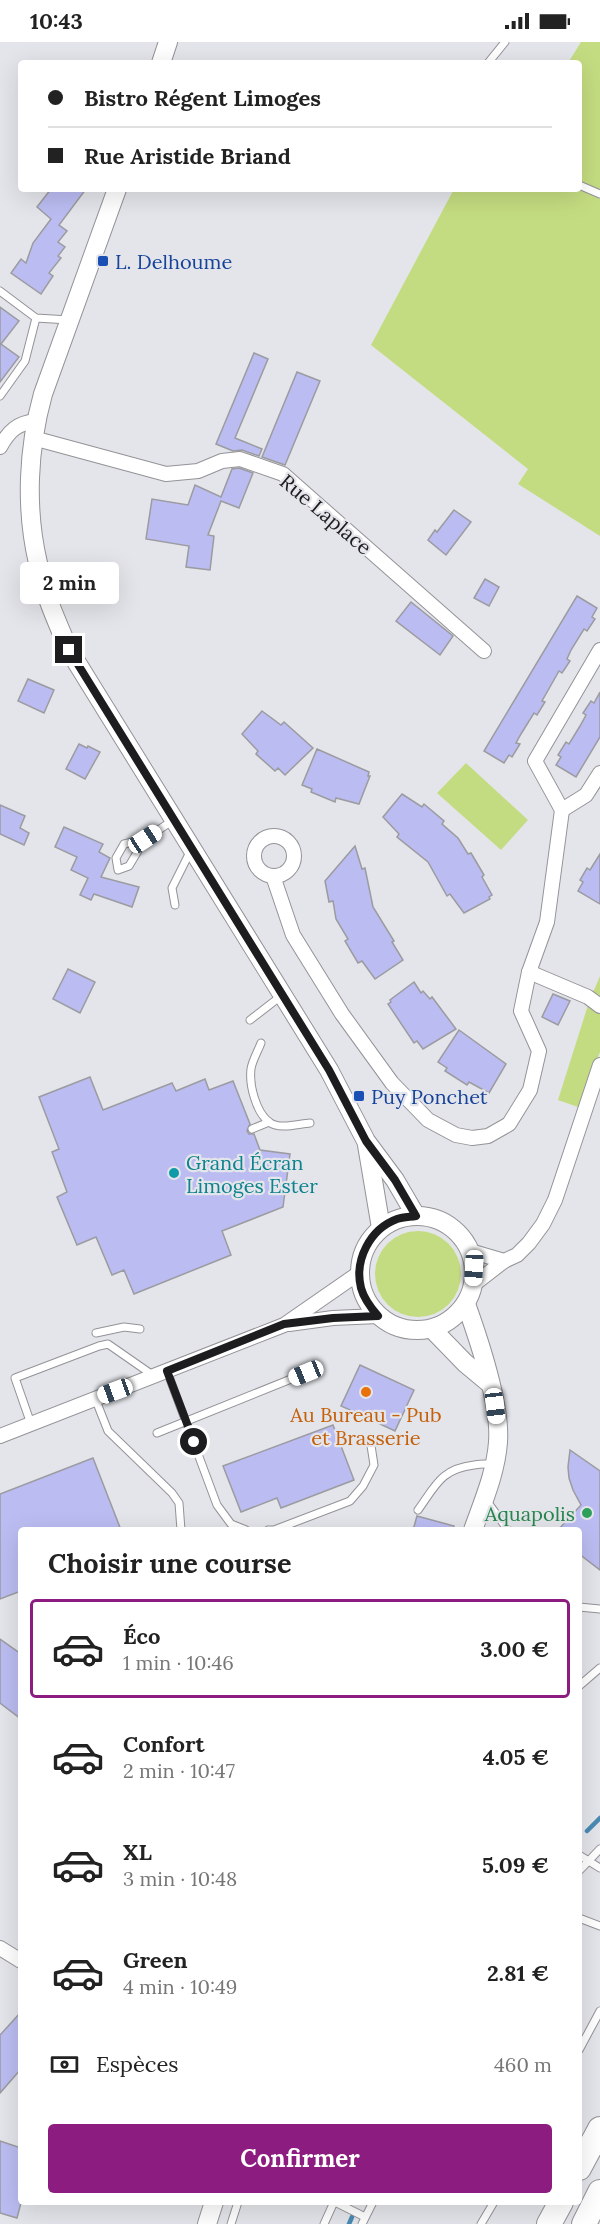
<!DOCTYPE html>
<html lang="fr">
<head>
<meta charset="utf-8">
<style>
  body { margin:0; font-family:Lora,serif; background:#f2f2f2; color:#222; height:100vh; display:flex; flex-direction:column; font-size:22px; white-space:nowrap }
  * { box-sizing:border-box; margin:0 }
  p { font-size:20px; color:#767676 }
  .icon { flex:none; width:33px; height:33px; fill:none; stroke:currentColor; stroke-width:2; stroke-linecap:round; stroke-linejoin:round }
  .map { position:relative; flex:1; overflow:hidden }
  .drawer { position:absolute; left:18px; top:1485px; width:564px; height:678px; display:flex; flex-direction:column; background:#fff; border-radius:6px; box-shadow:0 6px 24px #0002 }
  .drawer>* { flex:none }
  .banner { position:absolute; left:18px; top:18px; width:564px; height:132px; border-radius:6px; box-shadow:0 6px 24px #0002; display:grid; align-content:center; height:132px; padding:0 30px; background:#fff }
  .end { position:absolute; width:27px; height:27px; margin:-14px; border:8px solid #1d1d1f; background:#fff; box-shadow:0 0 0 3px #fff }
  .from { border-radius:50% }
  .bubble { position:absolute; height:42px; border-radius:6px; background:#fff; box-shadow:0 6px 24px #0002; font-size:20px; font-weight:700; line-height:42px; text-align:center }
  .car { position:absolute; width:18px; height:36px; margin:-18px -9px; border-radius:8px; box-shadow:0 0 4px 2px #0007; background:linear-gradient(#fff 24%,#345 0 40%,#fff 0 76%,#345 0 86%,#fff 0) }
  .banner b { display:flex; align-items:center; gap:21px; height:57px; font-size:22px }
  .banner b+b { border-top:2px solid #e0e0e0 }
  .banner i { width:15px; height:15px; background:#222 }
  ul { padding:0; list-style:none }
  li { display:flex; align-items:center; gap:18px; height:99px; margin:0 12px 9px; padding:0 18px; border:3px solid transparent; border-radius:6px }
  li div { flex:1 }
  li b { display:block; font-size:22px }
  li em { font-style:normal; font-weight:700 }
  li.current { border-color:#8c1c7f }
  li>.icon { width:54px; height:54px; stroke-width:1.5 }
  h2 { padding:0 30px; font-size:27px; line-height:72px }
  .pay { display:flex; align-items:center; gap:15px; height:66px; padding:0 30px; font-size:22px }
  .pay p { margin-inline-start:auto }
  .button { display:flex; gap:12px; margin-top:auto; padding:12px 30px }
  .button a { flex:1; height:69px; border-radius:6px; background:#8c1c7f; color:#fff; font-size:24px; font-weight:700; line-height:69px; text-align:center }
  .status { display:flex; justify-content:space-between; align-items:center; height:42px; padding:0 30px; background:#fff; direction:ltr }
  .status svg { height:16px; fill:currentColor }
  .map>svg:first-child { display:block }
  .green { fill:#c4dc81 }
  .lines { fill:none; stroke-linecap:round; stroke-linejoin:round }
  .stream { stroke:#498ab3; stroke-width:4.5 }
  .building { fill:#bbbcf1; stroke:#9b9ba0; stroke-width:1.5 }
  .lane-casing { stroke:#939398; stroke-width:9 }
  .street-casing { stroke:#939398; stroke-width:16 }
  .secondary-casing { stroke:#939398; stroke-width:20 }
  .highway-casing { stroke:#939398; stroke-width:26 }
  .lane { stroke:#fff; stroke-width:7 }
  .street { stroke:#fff; stroke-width:14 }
  .secondary { stroke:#fff; stroke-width:18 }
  .highway { stroke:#fff; stroke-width:24 }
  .route { stroke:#1d1d1f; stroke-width:8 }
  .transit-dot { fill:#1a4fb4; stroke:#e4e5ea; stroke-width:2 }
  .culture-dot { fill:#0f9aa8; stroke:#e4e5ea; stroke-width:2 }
  .food-dot { fill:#e8710a; stroke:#e4e5ea; stroke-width:2 }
  .leisure-dot { fill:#2e9e5b; stroke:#e4e5ea; stroke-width:2 }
  .labels { text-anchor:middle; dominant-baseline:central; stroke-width:4.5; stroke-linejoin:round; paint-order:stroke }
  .transit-label { font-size:20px; fill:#164399; stroke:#e4e5ea; text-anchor:start }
  .street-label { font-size:20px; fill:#1d1d1f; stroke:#e4e5ea }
  .culture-label { font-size:20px; fill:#0d838f; stroke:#e4e5ea; text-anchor:start }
  .food-label { font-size:20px; fill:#c56008; stroke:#e4e5ea }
  .leisure-label { font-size:20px; fill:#27864d; stroke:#e4e5ea; text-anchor:end }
</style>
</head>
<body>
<div class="status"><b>10:43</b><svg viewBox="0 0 49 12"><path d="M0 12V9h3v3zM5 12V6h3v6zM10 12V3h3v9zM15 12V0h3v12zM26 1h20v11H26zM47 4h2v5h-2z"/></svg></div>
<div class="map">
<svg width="600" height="2182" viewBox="0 0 600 2182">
  <rect width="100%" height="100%" fill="#e4e5ea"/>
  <!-- green -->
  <g class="green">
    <polygon points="581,0 600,0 600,148 579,138 579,21 568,21"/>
    <polygon points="454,147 579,147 600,157 600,494 518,442 528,427 371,303"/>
    <polygon points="466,721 528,778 501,808 437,751"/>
    <polygon points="600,934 600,1010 578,1065 558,1058 589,960"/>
    <circle cx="418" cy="1232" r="43"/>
  </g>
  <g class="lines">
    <!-- stream -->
    <g class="stream">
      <polyline points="587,1789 600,1776"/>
      <polyline points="349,2182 352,2175"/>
    </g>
  </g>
  <!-- building -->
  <g class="building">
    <polygon points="51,147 86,147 59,183 67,189 58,200 65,205 58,214 61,216 49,231 53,234 41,252 11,231 21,217 26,221 33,201 51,177 37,165"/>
    <polygon points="0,265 19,279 1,302 19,315 0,340"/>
    <polygon points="254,311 268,317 235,396 262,407 259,414 242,408 233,409 216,402"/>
    <polygon points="297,330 320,339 285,423 262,415"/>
    <polygon points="239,426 253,431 239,466 221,459 208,493 214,494 210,528 186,525 189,504 146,497 152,457 188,463 195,443 221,455 232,427"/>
    <polygon points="454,468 471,480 446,513 428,498 435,488 437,490"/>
    <polygon points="485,537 499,545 489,564 474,556"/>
    <polygon points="577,554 597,566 592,575 595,577 587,589 584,587 571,608 567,617 570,619 562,631 559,629 542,659 545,660 537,673 534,671 521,692 516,701 520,702 512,715 509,713 504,721 484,709"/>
    <polygon points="411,560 453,594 440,613 396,579"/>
    <polygon points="28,637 54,648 44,671 18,659"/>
    <polygon points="600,650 600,695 576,735 556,723 561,715 558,713 566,700 569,702 580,684 586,673 583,671 591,659 594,661"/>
    <polygon points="262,669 281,683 284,680 313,706 285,733 278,726 275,729 256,712 258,709 242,692"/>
    <polygon points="79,702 87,706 88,704 100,710 85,737 66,727"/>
    <polygon points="317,707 369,730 368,734 370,734 359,762 336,756 335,760 311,750 312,747 302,743"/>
    <polygon points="402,752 422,765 424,762 444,779 442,782 458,796 468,812 471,811 484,833 482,835 492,853 489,855 490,857 464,871 450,852 447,854 428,820 397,795 399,792 383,775"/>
    <polygon points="0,763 25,774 20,786 29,791 24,803 0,792"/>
    <polygon points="64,785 103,802 99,810 110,816 101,835 139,845 132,865 94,852 91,858 80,853 88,836 71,828 77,815 55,805"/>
    <polygon points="355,804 362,827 365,826 373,865 394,899 392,900 403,918 375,937 362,919 358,921 345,899 348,897 336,877 333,859 329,860 325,839"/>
    <polygon points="600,812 600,862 578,849 583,840 580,838 587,826 590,828"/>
    <polygon points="68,927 95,940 80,971 53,957"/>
    <polygon points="414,940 421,951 423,949 430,957 432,955 456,987 423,1007 417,999 414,1001 388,962 391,960 390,958"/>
    <polygon points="553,952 570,959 558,983 542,975"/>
    <polygon points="459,988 506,1022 489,1051 469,1040 467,1043 445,1029 447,1026 438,1020"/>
    <polygon points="90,1035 103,1068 172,1041 176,1049 205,1037 209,1048 233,1039 250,1082 247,1089 249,1092 254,1092 260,1108 290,1112 283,1165 222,1189 231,1213 134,1252 124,1228 112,1233 96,1195 77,1203 57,1155 67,1150 52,1110 59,1107 39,1055"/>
    <polygon points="360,1323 414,1348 395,1389 341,1364"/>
    <polygon points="333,1383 354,1438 281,1466 277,1456 241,1470 223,1424"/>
    <polygon points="570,1408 600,1429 600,1528 579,1512 579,1488 558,1488 581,1463 573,1448 569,1436 568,1425"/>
    <polygon points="93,1416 121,1488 21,1488 21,1549 0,1557 0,1452"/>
    <polygon points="417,1474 454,1484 453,1488 413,1488"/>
    <polygon points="0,1597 21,1612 21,1677 0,1661"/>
    <polygon points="21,1970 21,2027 0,2051 0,1993"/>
    <polygon points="0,2099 21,2106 21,2161 17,2176 0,2171"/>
  </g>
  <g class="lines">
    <!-- lane casing -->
    <g class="lane-casing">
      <g id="lane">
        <polyline points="488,21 505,0"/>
        <polyline points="579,143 600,152"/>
        <polyline points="0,249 36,276 69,278"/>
        <polyline points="0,354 25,319 36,276"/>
        <polyline points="145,797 124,802 116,816 118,828 129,824 145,797 172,779"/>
        <polyline points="175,863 172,846 191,808"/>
        <polyline points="250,978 281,954"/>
        <path d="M261,1001C258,1009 252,1019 251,1027C249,1043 256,1070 269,1080C279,1088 298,1082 310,1081"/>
        <polyline points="252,1087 269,1080"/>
        <polyline points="96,1291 124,1285 140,1287"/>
        <polyline points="167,1329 217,1463 231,1482 246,1488"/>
        <polyline points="95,1356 108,1389 172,1451 179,1461 181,1488"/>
        <polyline points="31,1382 15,1336 99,1304 108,1302 154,1334"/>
        <polyline points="157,1391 306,1331"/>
        <polyline points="486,1458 508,1488"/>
        <path d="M418,1468C436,1443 441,1427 474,1423C480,1422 486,1421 492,1423"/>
        <polyline points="268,1488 274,1488 350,1459 363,1444 374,1423 370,1397"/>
        <polyline points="579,1565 600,1567"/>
        <polyline points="579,1644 600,1626"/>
        <polyline points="579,1813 600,1826"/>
        <polyline points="579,1829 600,1807"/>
        <polyline points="579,1876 600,1884"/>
        <polyline points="579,2008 600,1969"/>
        <polyline points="335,2160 365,2175"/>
        <polyline points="231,2182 238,2160"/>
        <polyline points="324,2182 334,2160"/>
        <polyline points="362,2182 373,2160"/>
        <polyline points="481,2182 494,2160"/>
      </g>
    </g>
    <!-- street casing -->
    <g class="street-casing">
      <g id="street">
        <polyline points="33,396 166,432 198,429 222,419 240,417 283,432 484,609"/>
        <path d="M0,405C9,389 17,381 36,379"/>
        <polyline points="600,608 535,719 562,768 586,753 600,731"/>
        <circle cx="274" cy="814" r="20"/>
        <polyline points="273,834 293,893 342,972 392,1041 428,1078 456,1093 472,1096 488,1094 509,1082 530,1048 539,1009 521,969 529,930 547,880 562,768"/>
        <polyline points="529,930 588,955 600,964"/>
        <polyline points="470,1209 504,1219"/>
        <polyline points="473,1243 504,1219 517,1213 529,1201 543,1182 555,1158 600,1023"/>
        <polyline points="289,1282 333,1276 378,1274"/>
        <polyline points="0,1394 284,1283 359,1231"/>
        <polyline points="0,1906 21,1919"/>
      </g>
    </g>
    <!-- secondary casing -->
    <g class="secondary-casing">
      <g id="secondary">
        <polyline points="161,21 168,0"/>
        <path d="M117,147L43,352C28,406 25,466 38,521C44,552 57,580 69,608L329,1028L366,1099L395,1138L416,1174"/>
        <polyline points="367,1103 381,1186"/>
        <circle cx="417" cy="1231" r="57"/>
        <path d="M466,1262C479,1298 501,1363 498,1400C496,1430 483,1460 473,1488"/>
        <polyline points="432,1287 465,1321 489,1341"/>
        <polyline points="207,2182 214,2160"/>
      </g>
    </g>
    <!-- highway casing -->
    <g class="highway-casing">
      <g id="highway">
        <polyline points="579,2126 600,2087"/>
        <polyline points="549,2182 561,2160"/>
        <polyline points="584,2182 600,2150"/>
      </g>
    </g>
    <!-- lane -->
    <use href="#lane" class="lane"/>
    <!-- street -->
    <use href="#street" class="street"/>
    <!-- secondary -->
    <use href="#secondary" class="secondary"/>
    <!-- highway -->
    <use href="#highway" class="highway"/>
  </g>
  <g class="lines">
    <!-- route -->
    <path class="route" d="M69,608L329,1028L366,1099L395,1138L416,1174C410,1175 403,1175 397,1177C370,1187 354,1218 361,1246C364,1257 371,1266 378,1274L333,1276L284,1282L167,1329L194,1400"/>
  </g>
  <!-- markers -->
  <g class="transit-dot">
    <rect x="97" y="213" width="12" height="12" rx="3"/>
    <rect x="353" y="1048" width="12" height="12" rx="3"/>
  </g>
  <circle class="culture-dot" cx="174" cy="1131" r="6"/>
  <circle class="food-dot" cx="366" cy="1350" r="6"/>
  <circle class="leisure-dot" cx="587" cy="1471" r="6"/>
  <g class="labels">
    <!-- transit labels -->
    <g class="transit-label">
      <text x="115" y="219">L. Delhoume</text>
      <text x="371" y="1054">Puy Ponchet</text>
    </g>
    <!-- street labels -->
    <g class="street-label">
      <text transform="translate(326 472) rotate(40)">Rue Laplace</text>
    </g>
    <!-- culture labels -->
    <g class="culture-label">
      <text x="186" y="1120">Grand Écran<tspan x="186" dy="23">Limoges Ester</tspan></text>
    </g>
    <!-- food labels -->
    <g class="food-label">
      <text x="366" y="1372">Au Bureau - Pub<tspan x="366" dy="23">et Brasserie</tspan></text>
    </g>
    <!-- leisure labels -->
    <g class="leisure-label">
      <text x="575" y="1471">Aquapolis</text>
    </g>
  </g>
</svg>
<i class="end from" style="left:194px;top:1400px"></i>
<i class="end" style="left:69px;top:608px"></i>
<div class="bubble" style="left:20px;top:520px;width:99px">2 min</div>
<i class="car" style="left:145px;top:797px;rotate:57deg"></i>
<i class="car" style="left:474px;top:1226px;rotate:183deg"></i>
<i class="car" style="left:306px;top:1331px;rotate:248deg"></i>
<i class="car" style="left:115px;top:1349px;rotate:250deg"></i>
<i class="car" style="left:495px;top:1364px;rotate:173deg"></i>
<div class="banner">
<b><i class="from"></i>Bistro Régent Limoges</b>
<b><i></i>Rue Aristide Briand</b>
</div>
<section class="drawer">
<h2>Choisir une course</h2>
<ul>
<li class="current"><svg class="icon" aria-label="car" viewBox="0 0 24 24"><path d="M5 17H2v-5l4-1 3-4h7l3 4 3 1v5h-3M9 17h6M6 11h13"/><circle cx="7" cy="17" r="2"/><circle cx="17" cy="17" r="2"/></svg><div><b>Éco</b><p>1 min · 10:46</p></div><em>3.00 €</em></li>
<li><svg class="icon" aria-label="car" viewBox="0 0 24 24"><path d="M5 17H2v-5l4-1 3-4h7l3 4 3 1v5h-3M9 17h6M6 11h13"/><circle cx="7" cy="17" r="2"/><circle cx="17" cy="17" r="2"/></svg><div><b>Confort</b><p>2 min · 10:47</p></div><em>4.05 €</em></li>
<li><svg class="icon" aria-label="car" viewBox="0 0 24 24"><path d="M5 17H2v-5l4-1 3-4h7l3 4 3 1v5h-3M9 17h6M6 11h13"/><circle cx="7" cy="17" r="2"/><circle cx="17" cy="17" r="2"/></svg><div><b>XL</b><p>3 min · 10:48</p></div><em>5.09 €</em></li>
<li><svg class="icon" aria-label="car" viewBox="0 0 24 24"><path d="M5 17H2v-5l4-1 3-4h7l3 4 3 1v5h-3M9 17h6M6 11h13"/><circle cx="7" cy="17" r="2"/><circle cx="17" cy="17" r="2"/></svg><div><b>Green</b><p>4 min · 10:49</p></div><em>2.81 €</em></li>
</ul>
<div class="pay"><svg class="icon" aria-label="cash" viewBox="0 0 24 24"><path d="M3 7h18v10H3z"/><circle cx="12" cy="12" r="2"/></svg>Espèces<p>460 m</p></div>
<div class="button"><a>Confirmer</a></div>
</section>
</div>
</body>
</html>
